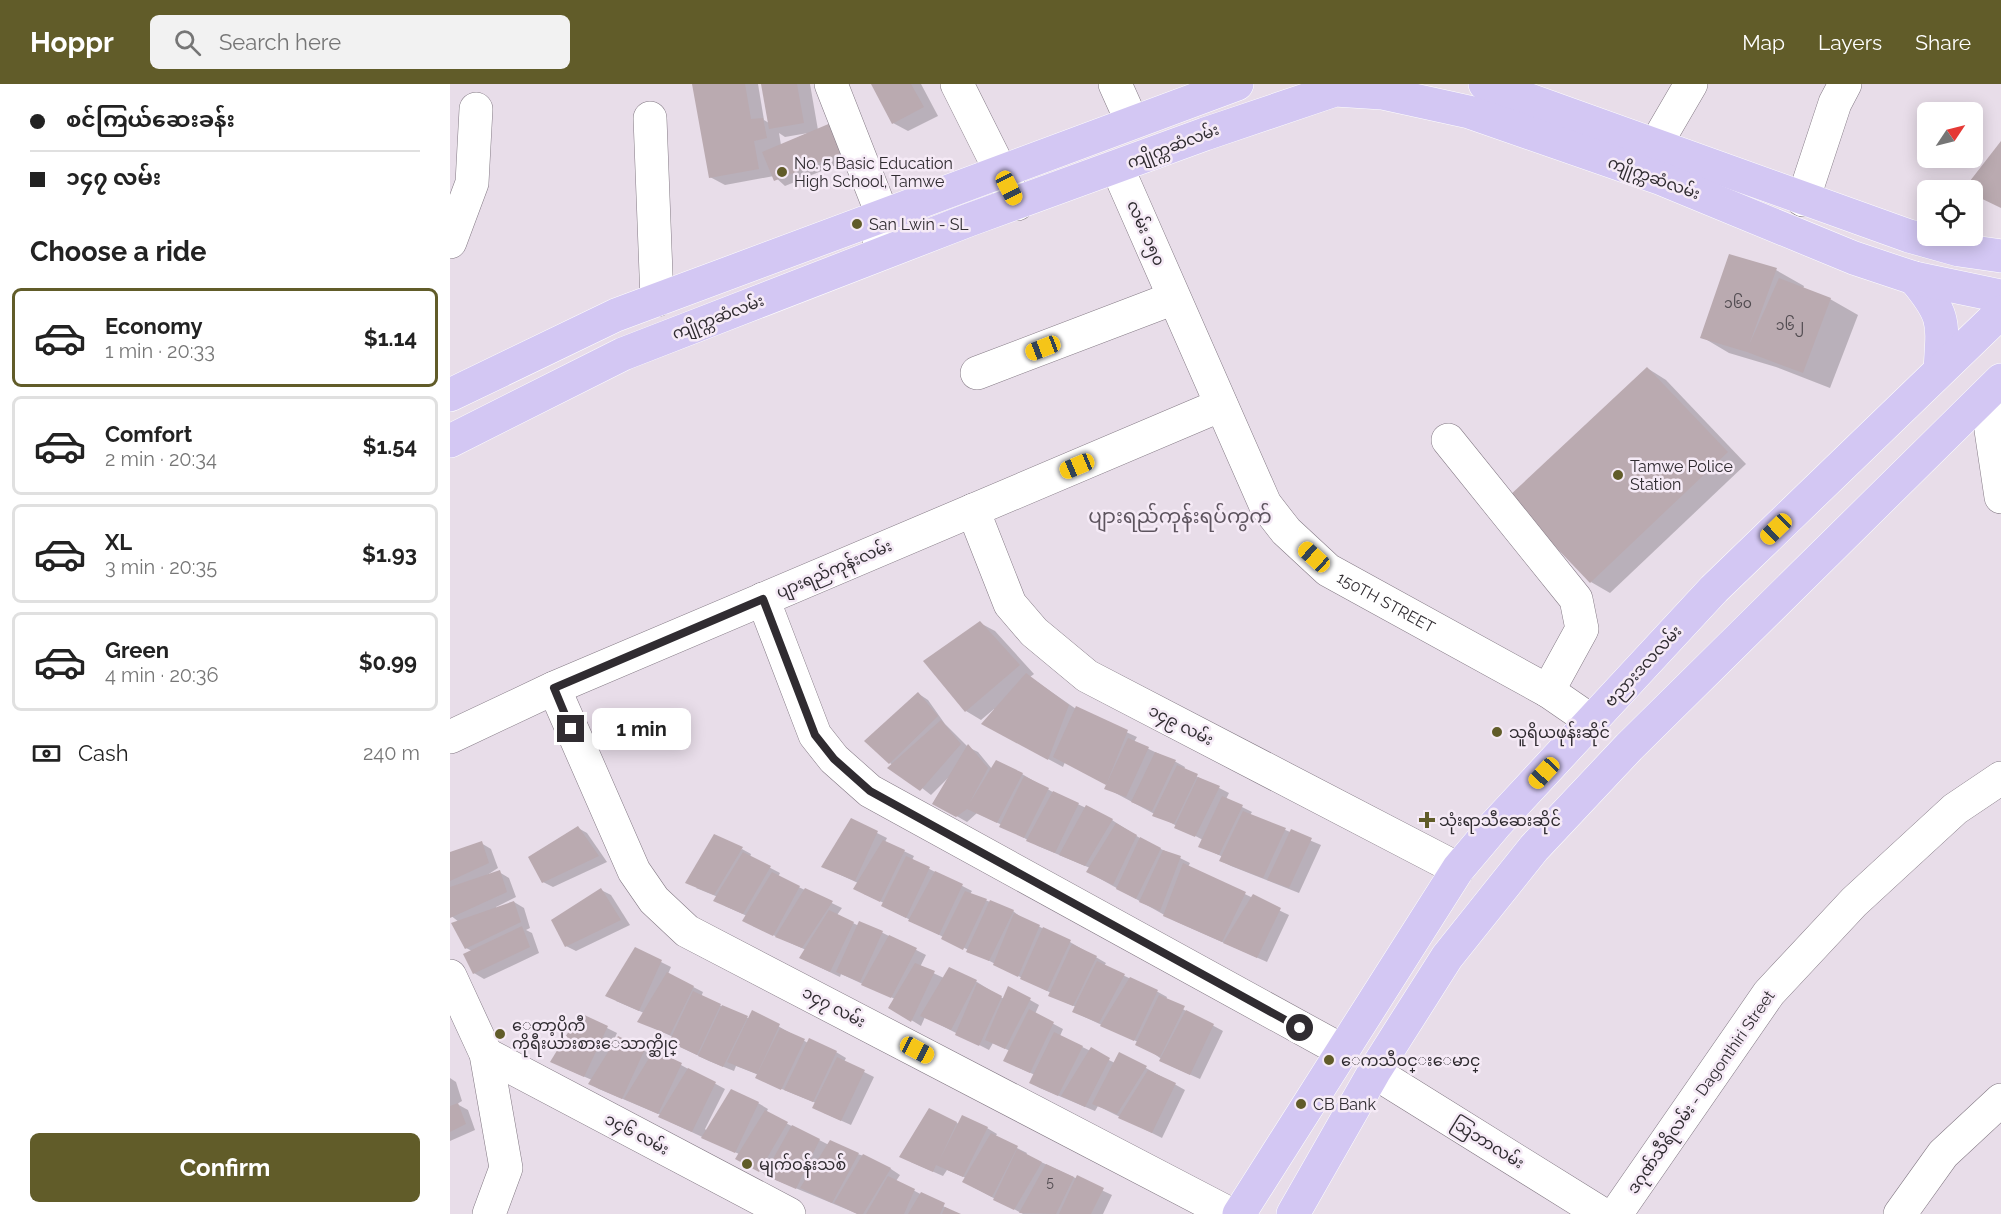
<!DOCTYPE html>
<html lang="en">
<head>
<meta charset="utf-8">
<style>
  body { margin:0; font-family:Raleway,"Noto Sans Myanmar",sans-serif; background:#f2f2f2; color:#222; height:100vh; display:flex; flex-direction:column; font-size:22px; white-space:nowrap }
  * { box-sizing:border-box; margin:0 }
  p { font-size:20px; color:#767676 }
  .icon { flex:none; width:33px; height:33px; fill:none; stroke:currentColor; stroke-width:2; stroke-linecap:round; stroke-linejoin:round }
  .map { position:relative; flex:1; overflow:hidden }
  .panel { display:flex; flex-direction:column; background:#fff; width:450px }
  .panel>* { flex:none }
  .banner { display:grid; align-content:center; height:132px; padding:0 30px; background:#fff }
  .needle { width:39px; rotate:55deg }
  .buttons { position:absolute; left:1467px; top:18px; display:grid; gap:12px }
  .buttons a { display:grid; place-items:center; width:66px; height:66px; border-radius:9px; background:#fff; box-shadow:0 3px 15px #0003; font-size:30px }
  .end { position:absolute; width:27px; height:27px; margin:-14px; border:8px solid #302c31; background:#fff; box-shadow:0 0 0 3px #fff }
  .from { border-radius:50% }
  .bubble { position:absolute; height:42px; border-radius:9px; background:#fff; box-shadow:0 3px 15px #0003; font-size:20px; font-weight:700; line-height:42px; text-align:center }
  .car { position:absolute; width:18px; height:36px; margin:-18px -9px; border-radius:8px; box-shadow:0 0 4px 2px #0007; background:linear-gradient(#f5c518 24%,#345 0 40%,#f5c518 0 76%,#345 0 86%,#f5c518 0) }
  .banner b { display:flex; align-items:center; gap:21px; height:57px; font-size:22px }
  .banner b+b { border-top:2px solid #e0e0e0 }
  .banner i { width:15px; height:15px; background:#222 }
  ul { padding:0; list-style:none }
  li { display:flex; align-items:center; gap:18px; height:99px; margin:0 12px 9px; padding:0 18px; border:3px solid #e0e0e0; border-radius:9px }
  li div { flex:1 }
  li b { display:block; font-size:22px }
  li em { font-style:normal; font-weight:700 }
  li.active { border-color:#615c29 }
  li>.icon { width:54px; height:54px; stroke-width:1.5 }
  h2 { padding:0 30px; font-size:27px; line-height:72px }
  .pay { display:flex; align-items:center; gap:15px; height:66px; padding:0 30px; font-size:22px }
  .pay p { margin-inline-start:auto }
  .cta { display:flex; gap:12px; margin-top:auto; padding:12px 30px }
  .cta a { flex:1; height:69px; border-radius:9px; background:#615c29; color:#fff; font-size:24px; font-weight:700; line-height:69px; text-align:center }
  header { display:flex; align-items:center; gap:36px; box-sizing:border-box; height:84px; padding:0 30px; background:#615c29; color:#fff }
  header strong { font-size:28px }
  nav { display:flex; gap:33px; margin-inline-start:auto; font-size:21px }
  .search { width:420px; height:54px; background:#f2f2f2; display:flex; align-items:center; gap:15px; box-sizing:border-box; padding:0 21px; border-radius:9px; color:#767676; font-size:22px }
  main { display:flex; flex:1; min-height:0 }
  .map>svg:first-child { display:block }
  .shadow { fill:#0003; fill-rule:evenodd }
  .building { fill:#baaab0 }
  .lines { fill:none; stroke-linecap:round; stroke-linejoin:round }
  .minor-casing { stroke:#837984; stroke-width:34 }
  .major-casing { stroke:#fff; stroke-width:34 }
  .minor { stroke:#fff; stroke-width:33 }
  .major { stroke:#d3c7f3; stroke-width:33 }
  .route { stroke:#302c31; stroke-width:8 }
  .poi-dot { fill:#615c29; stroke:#f5eaf6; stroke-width:2 }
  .labels { text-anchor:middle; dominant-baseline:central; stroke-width:5; stroke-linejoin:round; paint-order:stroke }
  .number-label { font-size:14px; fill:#524c51 }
  .street-label { font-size:16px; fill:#302c31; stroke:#f5eaf6 }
  .poi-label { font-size:16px; fill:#302c31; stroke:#f5eaf6; text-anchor:start }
  .quarter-label { font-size:20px; fill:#5d545e; stroke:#f5eaf6 }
</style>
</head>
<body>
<header>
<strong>Hoppr</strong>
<div class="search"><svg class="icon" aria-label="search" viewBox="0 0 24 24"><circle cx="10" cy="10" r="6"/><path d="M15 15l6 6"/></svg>Search here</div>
<nav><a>Map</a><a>Layers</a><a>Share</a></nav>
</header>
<main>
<section class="panel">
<div class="banner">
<b><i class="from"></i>စင်ကြယ်ဆေးခန်း</b>
<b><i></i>၁၄၇ လမ်း</b>
</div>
<h2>Choose a ride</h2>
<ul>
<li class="active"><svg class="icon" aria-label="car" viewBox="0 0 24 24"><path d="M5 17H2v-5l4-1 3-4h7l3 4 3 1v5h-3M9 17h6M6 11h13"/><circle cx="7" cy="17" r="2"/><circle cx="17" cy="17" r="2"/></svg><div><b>Economy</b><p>1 min · 20:33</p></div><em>$1.14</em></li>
<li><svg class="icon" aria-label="car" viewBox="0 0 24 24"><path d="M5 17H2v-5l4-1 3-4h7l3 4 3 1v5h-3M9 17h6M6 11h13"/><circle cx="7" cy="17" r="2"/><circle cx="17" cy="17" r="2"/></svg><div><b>Comfort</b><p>2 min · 20:34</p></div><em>$1.54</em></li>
<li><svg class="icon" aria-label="car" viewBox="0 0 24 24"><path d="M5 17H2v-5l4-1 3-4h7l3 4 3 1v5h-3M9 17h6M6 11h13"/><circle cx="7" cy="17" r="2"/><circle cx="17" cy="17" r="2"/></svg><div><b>XL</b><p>3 min · 20:35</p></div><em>$1.93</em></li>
<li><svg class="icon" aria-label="car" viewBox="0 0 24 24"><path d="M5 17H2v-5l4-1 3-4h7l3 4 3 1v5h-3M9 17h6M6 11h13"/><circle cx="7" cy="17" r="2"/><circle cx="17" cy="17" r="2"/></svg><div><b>Green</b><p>4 min · 20:36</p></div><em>$0.99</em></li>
</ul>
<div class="pay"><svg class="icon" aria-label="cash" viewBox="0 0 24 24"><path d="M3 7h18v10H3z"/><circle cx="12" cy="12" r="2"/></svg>Cash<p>240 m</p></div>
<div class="cta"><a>Confirm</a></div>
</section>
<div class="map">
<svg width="1551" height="1130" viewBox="0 0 1551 1130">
  <rect width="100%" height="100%" fill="#e8dde9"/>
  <!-- shadow -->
  <g class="shadow">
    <path d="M244,0H308L314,36L319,39L312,0H360L368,46L410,71L335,102L324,92L275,101L260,93ZM329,49L335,53L358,49L331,61Z"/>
    <polygon points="422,0 471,0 488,32 458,47 443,39"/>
    <polygon points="1326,186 1354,202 1353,205 1380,215 1408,231 1380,304 1326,283 1279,269 1252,253"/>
    <polygon points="1197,284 1216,296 1296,380 1160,509 1141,498"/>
    <polygon points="530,539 545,547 584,590 580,593 626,625 687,653 684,658 726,678 735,683 734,686 779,709 776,715 802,728 800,731 871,761 849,809 781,782 771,777 773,773 750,762 753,756 656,704 658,701 615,678 613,683 548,648 544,625 531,636 516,627 476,578"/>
    <polygon points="469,610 478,616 495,640 518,663 528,668 542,685 572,690 606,710 662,736 696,758 730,774 740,779 738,783 839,831 817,878 725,837 647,793 640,784 588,762 552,741 527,729 517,738 484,719 502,690 481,711 440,679"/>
    <polygon points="401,736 437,754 435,758 464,772 462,776 522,807 520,810 563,827 572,834 620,858 656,879 654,882 708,908 717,913 716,916 773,947 750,995 721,982 688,958 624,928 626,923 610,916 601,909 443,827 434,819 414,810 408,799 382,787"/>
    <polygon points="128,744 137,749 157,778 103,803 93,798"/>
    <polygon points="31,759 41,765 48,784 34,793 49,788 59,794 66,813 46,823 46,825 64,818 74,824 80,844 76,846 82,849 89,869 34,895 24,889 22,867 16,864 9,838 0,831 0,770"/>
    <polygon points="292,765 301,770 300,773 330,789 328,793 392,824 387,831 409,842 410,839 433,849 476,871 470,883 494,894 500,885 527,898 554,915 559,904 589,921 585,930 613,945 610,952 665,979 696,984 735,1006 712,1054 648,1022 645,1027 590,1004 581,999 585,991 565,982 560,967 543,959 539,966 475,933 471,942 440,923 445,915 391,890 390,893 361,879 351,874 356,866 303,842 297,832 275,822 268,813 246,804"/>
    <polygon points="151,806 161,811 180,841 126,867 116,862"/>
    <polygon points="185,865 221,883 218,890 253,908 251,913 300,935 303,928 358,959 386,968 396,974 394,978 424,993 401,1041 374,1029 366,1019 317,999 309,991 286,982 284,987 259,977 231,963 223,953 189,937 194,929 166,917"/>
    <polygon points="131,931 167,949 163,958 164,960 168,954 203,971 231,981 275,1005 255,1045 257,1047 308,1019 318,1025 316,1029 379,1061 414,1072 441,1085 450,1091 446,1097 508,1130 408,1130 326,1096 296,1080 289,1070 220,1038 211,1031 149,1005 140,1000 142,996 112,983"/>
    <polygon points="0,994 6,998 12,1017 7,1020 18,1026 25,1046 0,1057"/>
    <polygon points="480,1026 509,1040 537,1044 547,1050 545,1053 577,1069 576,1071 662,1111 653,1130 573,1130 523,1103 516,1094 497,1086 493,1092 461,1078"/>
  </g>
  <!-- building -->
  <g class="building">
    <polygon points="242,0 295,0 301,35 313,34 317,54 304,57 309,85 259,94"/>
    <polygon points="311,0 347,0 354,39 319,45"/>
    <polygon points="421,0 461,0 474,23 442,40"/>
    <polygon points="388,36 401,65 324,97 312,68"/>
    <polygon points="1551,57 1551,124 1522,110 1522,106 1513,106"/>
    <polygon points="1279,170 1327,184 1299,261 1329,194 1381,214 1353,289 1297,268 1250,254"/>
    <polygon points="1197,283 1278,368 1140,499 1058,413"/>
    <polygon points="530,537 570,581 515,628 473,577"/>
    <polygon points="576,589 619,621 598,676 531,640"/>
    <polygon points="468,608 488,632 439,680 414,657"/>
    <polygon points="626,622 678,646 656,701 603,673"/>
    <polygon points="491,636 511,660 470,707 437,684"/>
    <polygon points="678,654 699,663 676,713 654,705"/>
    <polygon points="518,660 538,684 519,720 546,676 573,689 547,739 517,725 506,733 482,720"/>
    <polygon points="705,668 726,676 702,727 681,718"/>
    <polygon points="727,681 748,690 724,740 702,732"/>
    <polygon points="574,692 599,704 574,754 549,743"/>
    <polygon points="748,693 770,702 745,753 724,744"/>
    <polygon points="603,707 629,719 605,769 576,757"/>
    <polygon points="772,712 793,721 769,771 748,763"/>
    <polygon points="636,721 663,735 635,782 609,771"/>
    <polygon points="793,727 836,744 813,794 769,777"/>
    <polygon points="401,734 428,747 405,797 371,783"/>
    <polygon points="666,739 687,751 663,801 636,788"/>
    <polygon points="128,742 149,772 92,799 78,773"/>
    <polygon points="841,745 862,754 839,804 817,796"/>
    <polygon points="264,750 293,763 264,811 235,799"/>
    <polygon points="690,753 711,764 686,815 666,805"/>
    <polygon points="433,756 455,766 430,818 403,805"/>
    <polygon points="32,757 39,779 0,797 0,768"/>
    <polygon points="713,766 731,772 710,827 689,818"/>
    <polygon points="293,768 321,782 293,830 263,817"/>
    <polygon points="456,772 480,783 456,834 431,822"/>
    <polygon points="733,779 796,808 772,858 713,832"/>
    <polygon points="50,786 57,808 0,834 0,803"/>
    <polygon points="485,787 513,800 489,851 458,837"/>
    <polygon points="322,788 350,802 323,852 292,837"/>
    <polygon points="151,804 171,836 115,863 101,836"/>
    <polygon points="355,804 383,817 352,864 325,853"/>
    <polygon points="515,807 537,815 513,866 491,855"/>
    <polygon points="803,810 831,824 807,874 773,859"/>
    <polygon points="540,816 564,826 539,877 516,868"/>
    <polygon points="64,817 71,838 15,865 1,839"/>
    <polygon points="379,826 404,838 380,888 349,874"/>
    <polygon points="564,829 590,841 568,893 543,881"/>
    <polygon points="409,837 433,847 410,898 386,888"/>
    <polygon points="72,842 80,863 23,890 13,870"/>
    <polygon points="593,843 621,856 597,907 570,895"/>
    <polygon points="439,851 467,864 441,914 411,901"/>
    <polygon points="622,860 647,872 623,922 598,912"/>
    <polygon points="185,863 212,876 189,927 155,912"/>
    <polygon points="647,877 675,890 649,939 622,928"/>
    <polygon points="465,879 485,887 461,938 438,924"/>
    <polygon points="499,883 527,896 501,946 470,932"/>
    <polygon points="217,888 244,902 220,951 187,938"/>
    <polygon points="680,893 708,906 684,957 650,942"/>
    <polygon points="527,899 552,912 529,962 505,951"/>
    <polygon points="558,902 581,914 555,965 535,956"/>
    <polygon points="243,907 271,920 247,971 219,958"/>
    <polygon points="709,911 735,922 710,973 685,961"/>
    <polygon points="272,921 298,932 273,983 248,972"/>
    <polygon points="579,925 604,938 580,989 553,977"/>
    <polygon points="302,926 330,940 307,990 277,978"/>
    <polygon points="736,926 764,940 740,991 709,977"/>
    <polygon points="130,929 158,942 134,993 100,978"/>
    <polygon points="330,944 355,955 331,1006 305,994"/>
    <polygon points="604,948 633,962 608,1012 579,999"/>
    <polygon points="168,952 195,965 172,1015 138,1000"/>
    <polygon points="359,954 387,967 363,1018 334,1006"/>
    <polygon points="641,963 660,974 635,1023 611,1012"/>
    <polygon points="204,966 232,979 208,1030 174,1015"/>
    <polygon points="669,968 697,982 667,1030 642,1020"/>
    <polygon points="387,973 415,986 391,1037 362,1024"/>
    <polygon points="238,984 266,998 242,1048 208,1033"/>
    <polygon points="698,986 726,999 702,1049 668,1034"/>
    <polygon points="281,1005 309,1018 285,1069 251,1054"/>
    <polygon points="8,1019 16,1040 0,1048 0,1022"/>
    <polygon points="479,1024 507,1038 489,1077 512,1031 538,1043 513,1093 486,1081 483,1088 449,1073"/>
    <polygon points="315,1026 338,1038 309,1088 285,1075"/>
    <polygon points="342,1041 370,1055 346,1105 314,1091"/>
    <polygon points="541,1049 568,1062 542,1113 512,1098"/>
    <polygon points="380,1056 409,1069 382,1119 350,1104"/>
    <polygon points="567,1065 592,1078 564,1126 543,1116"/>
    <polygon points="413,1070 441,1084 413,1130 407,1130 384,1119"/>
    <polygon points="596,1080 624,1093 606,1130 569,1129"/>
    <polygon points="627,1091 654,1104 641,1130 609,1130"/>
    <polygon points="438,1092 465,1105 454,1130 416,1130"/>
    <polygon points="471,1108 495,1119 490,1130 458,1130"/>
    <polygon points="495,1123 511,1130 492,1130"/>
  </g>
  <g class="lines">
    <!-- minor casing -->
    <g class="minor-casing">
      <g id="minor">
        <polyline points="381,0 432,130 428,170"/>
        <polyline points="507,0 567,120"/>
        <polyline points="665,0 682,38"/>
        <polyline points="200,34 207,216"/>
        <polyline points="1206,60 1241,0"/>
        <path id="s1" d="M667,83L815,420L836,447L878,486L1098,607L1143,638"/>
        <polyline points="1353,116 1385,19 1395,0"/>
        <polyline points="0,158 22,99 26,25"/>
        <polyline points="527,289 724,214"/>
        <polyline points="1551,329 1541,346 1551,413"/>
        <polyline points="998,356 1126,515 1132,545 1098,607"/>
        <polyline points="523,426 560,520 584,548 637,592 1008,785"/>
        <polyline points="313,515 365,651 384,675 420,707 891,966"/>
        <polyline points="104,604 184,787 204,816 237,847 780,1130"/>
        <polyline points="0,653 104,604 771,321"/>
        <polyline points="0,892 36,970 56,1084 39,1130"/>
        <polyline points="36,970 339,1130"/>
        <polyline points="924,988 1152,1130"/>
        <polyline points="1166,1130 1319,909 1404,818 1505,725 1551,694"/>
        <polyline points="1450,1130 1493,1070 1551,1016"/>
      </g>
    </g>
    <!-- major casing -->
    <g class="major-casing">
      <g id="major">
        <polyline points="1035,0 1459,152 1509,166 1551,172"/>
        <path d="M1464,194C1496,232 1493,238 1490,286"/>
        <polyline points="0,311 166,231 787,0"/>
        <polyline points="0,357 173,270 519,136 755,50 885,6 932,9 1019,28 1212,95 1404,174 1464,194 1551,212"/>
        <polyline points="789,1130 1008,785 1046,740 1264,505 1551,228"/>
        <polyline points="843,1130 924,988 997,873 1084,764 1179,663 1551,296"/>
      </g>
    </g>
    <!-- minor -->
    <use href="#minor" class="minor"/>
    <!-- major -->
    <use href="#major" class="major"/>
  </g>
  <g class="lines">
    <!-- route -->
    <polyline class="route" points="121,645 104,604 313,515 365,651 384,675 420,707 850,944"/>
  </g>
  <!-- markers -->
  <g class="poi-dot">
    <circle cx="332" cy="88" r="6"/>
    <circle cx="407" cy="140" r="6"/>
    <circle cx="1168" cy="391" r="6"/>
    <circle cx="1047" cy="648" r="6"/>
    <path d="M974 727h6v6h6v6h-6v6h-6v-6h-6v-6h6z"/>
    <circle cx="50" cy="950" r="6"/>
    <circle cx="879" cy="976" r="6"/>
    <circle cx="851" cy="1020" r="6"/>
    <circle cx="297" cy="1080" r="6"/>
  </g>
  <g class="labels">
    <!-- number labels -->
    <g class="number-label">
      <text x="1288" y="219">၁၆၀</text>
      <text x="1340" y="241">၁၆၂</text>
      <text x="600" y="1098">5</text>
    </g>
    <!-- street labels -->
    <g class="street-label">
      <text transform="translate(723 62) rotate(-21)">ကျိုက္ကဆံလမ်း</text>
      <text transform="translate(1204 94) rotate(20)">ကျိုက္ကဆံလမ်း</text>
      <text transform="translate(696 149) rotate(66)">လမ်း ၁၅၀</text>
      <text transform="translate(268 233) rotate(-21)">ကျိုက္ကဆံလမ်း</text>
      <text transform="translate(384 485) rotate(-23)">ပျားရည်ကုန်းလမ်း</text>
      <text stroke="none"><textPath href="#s1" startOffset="526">150TH STREET</textPath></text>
      <text transform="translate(1193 582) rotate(-47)">ဗညားဒလလမ်း</text>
      <text transform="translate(731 641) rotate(27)">၁၄၉ လမ်း</text>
      <text transform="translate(384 923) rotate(28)">၁၄၇ လမ်း</text>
      <text transform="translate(1251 1008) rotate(-55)">ဒဂုဏ်သီရိလမ်း - Dagonthiri Street</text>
      <text transform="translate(187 1050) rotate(28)">၁၄၆ လမ်း</text>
      <text transform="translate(1038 1059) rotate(32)">ဩဘာလမ်း</text>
    </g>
    <!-- poi labels -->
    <g class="poi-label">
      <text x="344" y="79">No. 5 Basic Education<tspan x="344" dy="18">High School, Tamwe</tspan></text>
      <text x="419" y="140">San Lwin - SL</text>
      <text x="1180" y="382">Tamwe Police<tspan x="1180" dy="18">Station</tspan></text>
      <text x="1059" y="648">သူရိယဖုန်းဆိုင်</text>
      <text x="989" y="736">သုံးရာသီဆေးဆိုင်</text>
      <text x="62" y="941">ေတာ့ပိုကီ<tspan x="62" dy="18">ကိုရီးယားစားေသာက္ဆိုင္</tspan></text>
      <text x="891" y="976">ေကသီဝင္းေမာင္</text>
      <text x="863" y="1020">CB Bank</text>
      <text x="309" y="1080">မျက်ဝန်းသစ်</text>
    </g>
    <!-- quarter labels -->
    <g class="quarter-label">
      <text x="730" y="432">ပျားရည်ကုန်းရပ်ကွက်</text>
    </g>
  </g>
</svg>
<div class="buttons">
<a><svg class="needle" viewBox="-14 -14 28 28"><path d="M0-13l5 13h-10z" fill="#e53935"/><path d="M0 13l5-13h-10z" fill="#767676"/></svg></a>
<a><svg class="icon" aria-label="locate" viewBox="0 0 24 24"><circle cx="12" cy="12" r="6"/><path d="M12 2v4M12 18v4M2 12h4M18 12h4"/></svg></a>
</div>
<i class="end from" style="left:850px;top:944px"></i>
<i class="end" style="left:121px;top:645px"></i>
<div class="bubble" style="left:142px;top:624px;width:99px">1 min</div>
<i class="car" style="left:559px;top:104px;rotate:153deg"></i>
<i class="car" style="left:593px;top:264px;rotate:249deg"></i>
<i class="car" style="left:627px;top:382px;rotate:247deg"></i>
<i class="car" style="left:1326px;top:445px;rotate:226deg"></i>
<i class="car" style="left:864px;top:473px;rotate:312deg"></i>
<i class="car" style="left:1094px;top:689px;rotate:223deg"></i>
<i class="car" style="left:467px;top:966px;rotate:118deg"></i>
</div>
</main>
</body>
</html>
